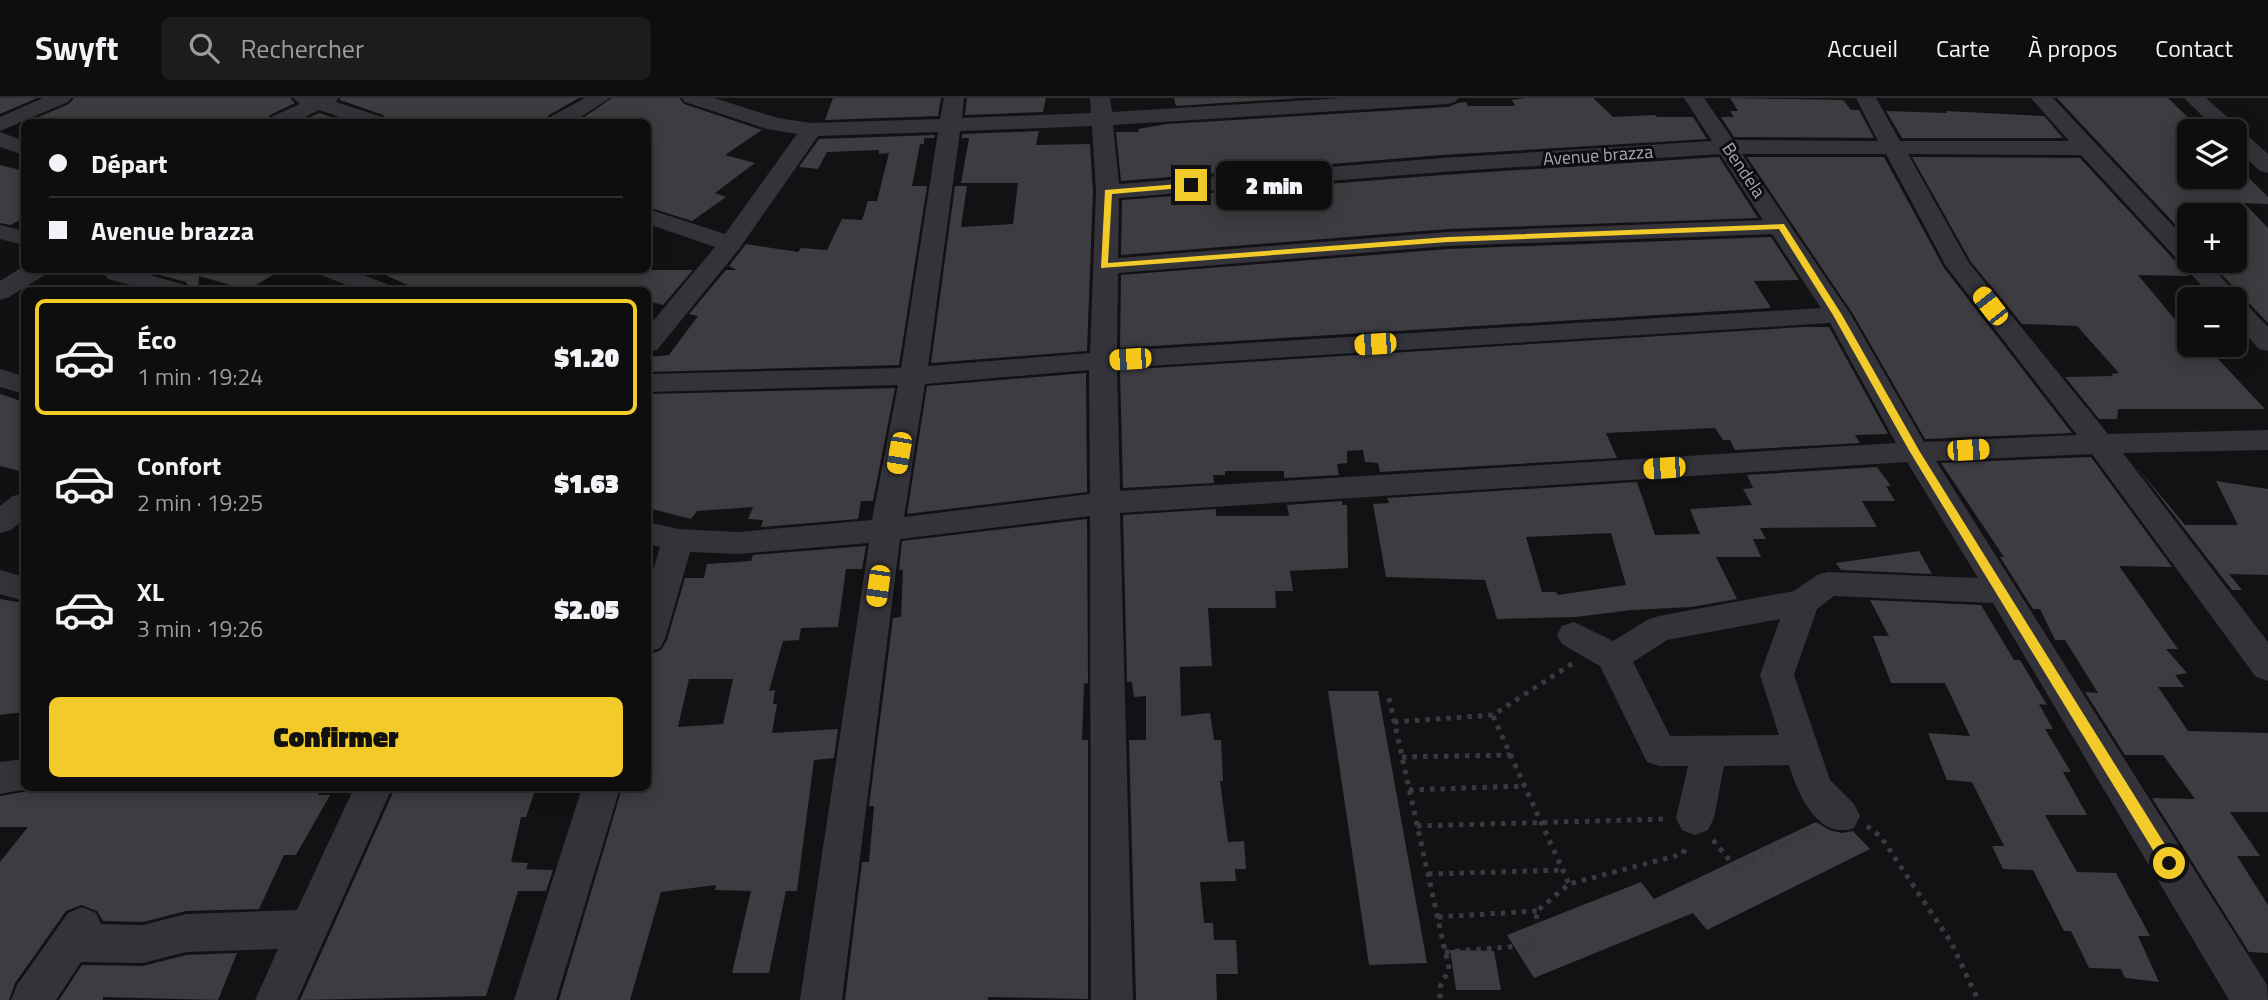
<!DOCTYPE html>
<html lang="fr">
<head>
<meta charset="utf-8">
<style>
  body { margin:0; font-family:"Titillium Web",sans-serif; background:#1c1c1d; color:#f1f3f6; height:100vh; display:flex; flex-direction:column; font-size:26px; white-space:nowrap }
  * { box-sizing:border-box; margin:0 }
  p { font-size:23px; color:#9b9c9e }
  .icon { flex:none; width:38px; height:38px; fill:none; stroke:currentColor; stroke-width:2; stroke-linecap:round; stroke-linejoin:round }
  .map { position:relative; flex:1; overflow:hidden }
  .details { position:absolute; left:21px; top:189px; width:630px; height:504px; display:flex; flex-direction:column; background:#0e0e0f; border-radius:10px; box-shadow:0 4px 18px #0003,0 0 0 2px #2e2e2f }
  .details>* { flex:none }
  .banner { position:absolute; left:21px; top:21px; width:630px; height:154px; border-radius:10px; box-shadow:0 4px 18px #0003,0 0 0 2px #2e2e2f; display:grid; align-content:center; height:154px; padding:0 28px; background:#0e0e0f }
  .buttons { position:absolute; left:2177px; top:21px; display:grid; gap:14px }
  .buttons a { display:grid; place-items:center; width:70px; height:70px; border-radius:10px; background:#0e0e0f; box-shadow:0 4px 18px #0003,0 0 0 2px #2e2e2f; font-size:35px }
  .end { position:absolute; width:32px; height:32px; margin:-16px; border:9px solid #f2cb2b; background:#111; box-shadow:0 0 0 4px #111 }
  .from { border-radius:50% }
  .bubble { position:absolute; height:49px; border-radius:10px; background:#0e0e0f; box-shadow:0 4px 18px #0003,0 0 0 2px #2e2e2f; font-size:23px; font-weight:800; line-height:49px; text-align:center }
  .car { position:absolute; width:21px; height:42px; margin:-21px -10px; border-radius:9px; box-shadow:0 0 5px 2px #0007; background:linear-gradient(#f5c518 24%,#345 0 40%,#f5c518 0 76%,#345 0 86%,#f5c518 0) }
  .banner b { display:flex; align-items:center; gap:24px; height:66px; font-size:26px }
  .banner b+b { border-top:2px solid #2e2e2f }
  .banner i { width:18px; height:18px; background:#f1f3f6 }
  ul { padding:12px 0 0; list-style:none }
  li { display:flex; align-items:center; gap:21px; height:116px; margin:0 14px 10px; padding:0 14px; border:4px solid transparent; border-radius:10px }
  li div { flex:1 }
  li b { display:block; font-size:26px }
  li em { font-style:normal; font-weight:800 }
  li.on { border-color:#f2cb2b }
  li>.icon { width:63px; height:63px; stroke-width:1.5 }
  .action { display:flex; gap:14px; margin-top:auto; padding:14px 28px }
  .action a { flex:1; height:80px; border-radius:10px; background:#f2cb2b; color:#111; font-size:28px; font-weight:800; line-height:80px; text-align:center }
  header { display:flex; align-items:center; gap:42px; box-sizing:border-box; height:98px; padding:0 35px; background:#0e0e0f; border-bottom:2px solid #2e2e2f }
  header strong { font-size:33px }
  nav { display:flex; gap:38px; margin-inline-start:auto; font-size:24px }
  .search { width:490px; height:63px; background:#1c1c1d; display:flex; align-items:center; gap:18px; box-sizing:border-box; padding:0 24px; border-radius:10px; color:#9b9c9e; font-size:26px }
  .map>svg:first-child { display:block }
  .building { fill:#3c3c41; fill-rule:evenodd }
  .lines { fill:none; stroke-linecap:round; stroke-linejoin:round }
  .path { stroke:#393a40; stroke-width:5; stroke-dasharray:4.5 6; stroke-linecap:butt }
  .minor { fill:#333339; fill-rule:evenodd }
  .route { fill:#f2cb2b }
  .labels { text-anchor:middle; dominant-baseline:central; stroke-width:6; stroke-linejoin:round; paint-order:stroke }
  .far-street-label { font-size:18px; fill:#a3a6b4; stroke:#0d0d0f }
</style>
</head>
<body>
<header>
<strong>Swyft</strong>
<div class="search"><svg class="icon" aria-label="search" viewBox="0 0 24 24"><circle cx="10" cy="10" r="6"/><path d="M15 15l6 6"/></svg>Rechercher</div>
<nav><a>Accueil</a><a>Carte</a><a>À propos</a><a>Contact</a></nav>
</header>
<div class="map">
<svg width="2268" height="902" viewBox="0 0 2268 902">
  <rect width="100%" height="100%" fill="#121214"/>
  <!-- building -->
  <g class="building">
    <polygon points="0,0 37,0 0,16"/>
    <polygon points="74,0 290,0 295,5 270,17 267,24 27,24 69,6"/>
    <polygon points="340,0 579,0 549,17 544,24 388,24 383,17 340,2"/>
    <polygon points="612,0 679,0 684,6 762,32 725,57 755,65 715,95 726,99 692,123 648,109 648,24 577,24"/>
    <polygon points="833,0 941,0 938,18 825,22"/>
    <polygon points="967,0 1046,0 1043,14 965,17"/>
    <polygon points="1174,0 1300,0 1176,8"/>
    <polygon points="1525,0 1593,0 1613,19 1655,17 1657,19 1693,19 1707,41 1442,57 1121,83 1116,34 1139,34 1138,31 1167,26 1448,9 1458,5 1466,4 1468,8 1515,8 1512,2"/>
    <polygon points="1730,0 1843,2 1851,12 1859,12 1874,40 1734,39 1721,19 1734,19 1730,13 1738,13"/>
    <polygon points="2057,0 2168,0 2202,33 2189,33 2189,79 2235,79 2235,66 2268,99 2268,106 2244,105 2268,130 2268,225 2209,163 2235,163 2235,117 2189,117 2189,141"/>
    <polygon points="1886,13 1947,15 1946,13 2044,18 2063,40 1902,40"/>
    <polygon points="319,15 347,24 300,24"/>
    <polygon points="1039,33 1036,47 1090,46 1093,94 1087,253 931,265 955,88 967,88 961,129 1013,126 1018,85 961,85 969,40 962,40 962,36"/>
    <polygon points="935,37 934,40 924,40 924,46 920,46 912,88 927,88 899,267 648,274 648,259 669,257 698,218 689,216 726,172 737,172 729,168 746,146 798,154 801,150 827,152 842,121 862,122 868,103 877,103 889,55 879,56 879,52 827,54 818,71 799,69 819,41"/>
    <polygon points="1719,59 1758,120 1448,131 1121,157 1122,102 1442,77"/>
    <polygon points="1747,59 1884,59 1944,170 2072,335 1925,341 1853,216"/>
    <polygon points="1912,59 2080,60 2189,178 2138,177 2178,225 2189,225 2189,247 2205,247 2265,311 2118,311 2117,321 2099,321 2065,279 2113,278 2111,276 2119,275 2077,228 2022,226 1971,164"/>
    <polygon points="0,67 24,73 24,120 10,127 0,125"/>
    <polygon points="1771,139 1799,182 1754,183 1771,210 1120,250 1121,177 1448,151"/>
    <polygon points="141,172 281,172 248,192 199,178 198,192 191,192 186,184"/>
    <polygon points="374,172 693,172 663,207 648,203 648,192 419,192"/>
    <polygon points="1803,229 1829,229 1888,336 1855,337 1860,345 1735,352 1730,342 1723,342 1715,330 1606,335 1617,360 1380,374 1378,365 1365,364 1363,352 1347,353 1347,365 1337,366 1339,377 1284,380 1284,373 1225,373 1225,377 1213,377 1214,385 1123,390 1120,272"/>
    <polygon points="1086,275 1087,394 907,416 927,288"/>
    <polygon points="895,290 873,403 861,403 858,421 761,429 763,422 748,421 753,409 697,413 691,421 648,410 648,296"/>
    <polygon points="0,296 24,304 24,374 0,368"/>
    <polygon points="2091,359 2172,469 2119,468 2178,551 2166,551 2187,575 2175,577 2184,589 2158,589 2188,633 2268,635 2268,714 2230,714 2260,758 2237,758 2268,807 2268,855 2249,854 2152,700 2195,701 2163,657 2125,657 2085,594 2098,595 2065,542 2055,542 2040,511 2033,511 2000,459 2004,459 1941,365"/>
    <polygon points="2136,368 2185,427 2238,427 2216,383 2268,391 2268,477 2229,476 2242,492 2232,492"/>
    <path d="M1877,369L1891,388H1886L1895,403H1862L1877,429L1760,430L1766,441H1753L1761,459H1716L1737,501L1691,509L1632,512L1576,519L1497,521L1485,482L1386,479L1373,406L1389,405L1387,400L1637,384L1655,437L1700,436L1690,411L1752,407L1743,391L1753,390L1747,377ZM1611,435L1626,487L1558,497L1556,494H1542L1526,439Z"/>
    <polygon points="1342,403 1342,407 1347,407 1348,470 1290,473 1293,493 1275,493 1276,510 1208,510 1212,568 1180,569 1181,618 1210,615 1214,642 1221,642 1223,683 1220,683 1228,744 1244,743 1246,771 1235,771 1236,783 1200,784 1204,825 1213,825 1214,842 1236,842 1238,876 1216,876 1217,902 1136,902 1129,642 1146,642 1146,598 1134,599 1132,584 1127,584 1123,417 1216,411 1216,418 1289,418 1287,407"/>
    <polygon points="1087,421 1088,585 1084,586 1082,642 1088,642 1088,901 988,899 988,902 845,902 862,764 869,764 874,708 869,708 893,520 901,519 903,472 899,472 902,443"/>
    <path d="M866,448L862,471H846L838,529L801,530L799,542L783,543L769,593L775,592L773,606H777L772,635L838,631L834,660L814,662L797,793H786L769,875H732L751,793L715,792L716,787L661,794L630,902H559L622,690H648V567L651,556L661,552L667,542L685,480H704L707,466L751,463L753,457ZM689,581H733L723,626L678,629Z"/>
    <polygon points="1919,453 1932,476 1841,472 1836,465"/>
    <polygon points="0,501 24,505 24,614 0,617"/>
    <polygon points="1870,502 1981,507 2014,562 2020,562 2047,607 2039,606 2053,631 2045,631 2071,674 2063,674 2087,717 2045,717 2077,774 2116,775 2150,838 2138,838 2159,884 2125,880 2121,871 2089,870 2071,833 2064,833 2033,772 2003,771 1992,748 2004,748 1972,684 1947,682 1928,635 1970,638 1945,585 1891,585 1873,538 1889,538"/>
    <polygon points="1328,593 1378,593 1427,865 1369,867"/>
    <polygon points="70,690 180,690 177,693 321,690 318,697 330,697 296,757 284,757 259,811 186,813 143,824 103,823 97,813 81,807 66,813 15,885 9,902 0,902 0,764 28,729 0,729 0,698 34,692 68,693"/>
    <polygon points="395,690 536,690 526,719 521,719 511,764 528,765 526,771 553,772 546,793 518,793 486,898 300,902"/>
    <polygon points="1816,724 1829,732 1842,735 1853,733 1870,751 1707,832 1693,815 1534,880 1507,837 1641,784 1654,801"/>
    <polygon points="1450,852 1494,853 1501,892 1456,892"/>
    <polygon points="237,855 218,902 103,899 103,902 59,902 82,867 143,868 186,857"/>
  </g>
  <g class="lines">
    <!-- path -->
    <g class="path">
      <polyline points="1389,600 1449,871 1440,889 1440,902"/>
      <polyline points="1493,618 1569,786"/>
      <polyline points="1394,624 1493,617 1573,565"/>
      <polyline points="1402,659 1511,657"/>
      <polyline points="1409,692 1525,688"/>
      <polyline points="1417,728 1666,721"/>
      <polyline points="1867,728 1881,739 1951,844 1978,902"/>
      <polyline points="1713,742 1736,770 1812,733"/>
      <polyline points="1428,776 1563,772"/>
      <polyline points="1438,819 1537,813"/>
      <polyline points="1445,854 1534,847 1537,813 1569,786 1683,756 1686,747"/>
    </g>
    <!-- minor -->
    <g class="minor">
      <polygon points="43,0 71,0 68,4 0,33 0,19"/>
      <polygon points="293,0 338,0 336,4 382,19 385,24 354,24 319,12 295,24 269,24 271,19 300,6"/>
      <polygon points="585,0 610,0 573,24 547,24 550,19"/>
      <path d="M682,0H714L778,20L811,25L940,21L944,0H964L962,20L1091,15L1090,0H1110L1112,14L1343,0H1458L1455,4L1448,6L1113,27L1119,86L1442,60L1712,43L1684,0H1704L1733,42L1878,43L1856,0H1876L1900,43H2069L2031,0H2053L2189,145V163H2206L2237,196L2240,202L2244,204L2268,229V253L2259,251L2235,224V201H2214L2081,57L1908,56L1969,165L2108,336L2268,332V352L2123,355L2268,544V583L2256,579L2092,356L1936,363L2267,887L2268,902H2229L1993,505L1834,498L1817,511L1794,577L1830,682L1854,706L1860,718L1854,730C1818,743 1798,696 1789,667L1724,668L1714,720L1708,732L1695,737L1682,732L1676,720L1688,668H1660L1647,664L1600,568L1562,546L1557,537L1562,528L1574,524L1613,543L1647,522L1659,518L1794,493L1817,477L1828,474L1978,480L1907,364L1120,415L1133,902H1091L1090,418L900,441L842,902H800L869,445L738,456L690,454L665,541L660,550L648,554V489L660,449L648,446V424L678,431L738,434L872,422L898,287L648,294V276L901,270L938,34L818,38L739,151L657,252L648,254V229L715,149L648,126V111L725,136L797,36L767,31L685,4ZM1092,28L1096,94L1090,255L928,268L960,33ZM1720,56L1763,122L1448,134L1118,160L1119,100L1442,74ZM1742,56H1886L1946,168L2077,337L1924,344L1851,217ZM1772,136L1821,210L1117,253L1118,175L1448,148ZM1830,225L1896,345L1120,393L1117,270ZM1089,272L1090,396L904,419L925,286ZM1780,521L1760,577L1779,637L1670,638L1633,564L1667,542Z"/>
      <polygon points="2184,0 2206,0 2268,56 2268,75 2260,73 2235,50 2235,33 2218,33"/>
      <polygon points="0,34 24,43 24,57 0,49"/>
      <polygon points="0,127 24,133 24,147 0,141"/>
      <polygon points="24,168 24,172 48,172 45,177 9,199 0,202 0,183"/>
      <polygon points="108,172 133,172 185,187 189,192 149,192 108,181 104,176"/>
      <polygon points="318,172 351,172 389,187 393,192 359,192 321,177"/>
      <polygon points="0,271 24,278 24,296 0,289"/>
      <polygon points="24,395 24,421 11,432 0,435 0,408 13,398"/>
      <polygon points="0,472 24,479 24,503 0,496"/>
      <polygon points="24,661 24,690 33,690 0,696 0,664"/>
      <polygon points="354,690 392,690 297,902 255,902 278,851 186,854 143,865 81,864 56,902 11,902 17,887 68,815 82,809 96,815 101,826 143,827 186,816 297,812"/>
      <polygon points="582,690 620,690 556,902 514,902"/>
    </g>
  </g>
  <!-- route -->
  <polygon class="route" points="1191,85 1194,89 1112,96 1108,165 1448,139 1784,126 1842,217 1920,354 2174,761 2174,770 2164,770 1910,354 1833,217 1779,131 1448,144 1101,170 1105,92"/>
  <g class="labels">
    <!-- far-street labels -->
    <g class="far-street-label">
      <text transform="translate(1598 57) rotate(-4)">Avenue brazza</text>
      <text transform="translate(1744 72) rotate(56)">Bendela</text>
    </g>
  </g>
</svg>
<div class="buttons">
<a><svg class="icon" aria-label="layers" viewBox="0 0 24 24"><path d="M12 4l9 5-9 5-9-5zM3 14l9 5 9-5"/></svg></a>
<a>+</a>
<a>−</a>
</div>
<i class="end from" style="left:2169px;top:765px"></i>
<i class="end" style="left:1191px;top:87px"></i>
<div class="bubble" style="left:1216px;top:63px;width:116px">2 min</div>
<i class="car" style="left:1990px;top:208px;rotate:322deg"></i>
<i class="car" style="left:1375px;top:246px;rotate:266deg"></i>
<i class="car" style="left:1130px;top:261px;rotate:266deg"></i>
<i class="car" style="left:1968px;top:352px;rotate:87deg"></i>
<i class="car" style="left:899px;top:355px;rotate:190deg"></i>
<i class="car" style="left:1664px;top:370px;rotate:266deg"></i>
<i class="car" style="left:878px;top:488px;rotate:188deg"></i>
<div class="banner">
<b><i class="from"></i>Départ</b>
<b><i></i>Avenue brazza</b>
</div>
<section class="details">
<ul>
<li class="on"><svg class="icon" aria-label="car" viewBox="0 0 24 24"><path d="M5 17H2v-5l4-1 3-4h7l3 4 3 1v5h-3M9 17h6M6 11h13"/><circle cx="7" cy="17" r="2"/><circle cx="17" cy="17" r="2"/></svg><div><b>Éco</b><p>1 min · 19:24</p></div><em>$1.20</em></li>
<li><svg class="icon" aria-label="car" viewBox="0 0 24 24"><path d="M5 17H2v-5l4-1 3-4h7l3 4 3 1v5h-3M9 17h6M6 11h13"/><circle cx="7" cy="17" r="2"/><circle cx="17" cy="17" r="2"/></svg><div><b>Confort</b><p>2 min · 19:25</p></div><em>$1.63</em></li>
<li><svg class="icon" aria-label="car" viewBox="0 0 24 24"><path d="M5 17H2v-5l4-1 3-4h7l3 4 3 1v5h-3M9 17h6M6 11h13"/><circle cx="7" cy="17" r="2"/><circle cx="17" cy="17" r="2"/></svg><div><b>XL</b><p>3 min · 19:26</p></div><em>$2.05</em></li>
</ul>
<div class="action"><a>Confirmer</a></div>
</section>
</div>
</body>
</html>
